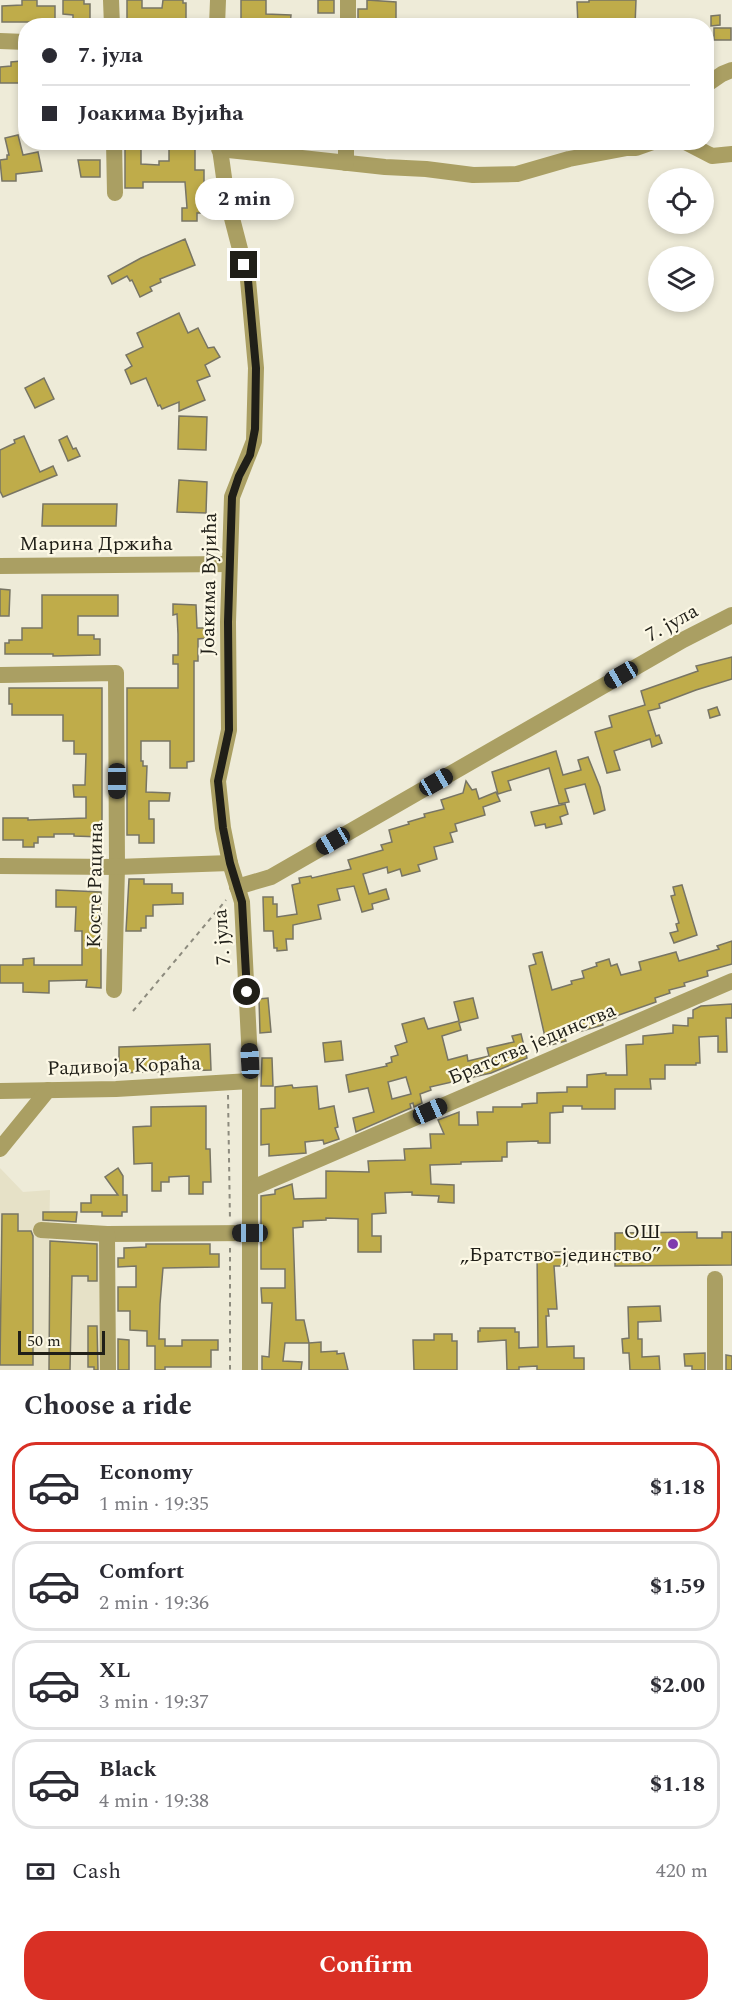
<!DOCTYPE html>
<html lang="en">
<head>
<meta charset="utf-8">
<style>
  body { margin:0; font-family:Spectral,serif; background:#f2f2f3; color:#2b2b33; height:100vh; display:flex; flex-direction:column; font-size:22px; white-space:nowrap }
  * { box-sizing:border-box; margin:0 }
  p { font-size:20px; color:#7c7c81 }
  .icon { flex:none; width:33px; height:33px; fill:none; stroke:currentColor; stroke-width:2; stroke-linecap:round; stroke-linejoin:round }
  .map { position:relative; height:1370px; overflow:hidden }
  .drawer { display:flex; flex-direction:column; background:#fff; flex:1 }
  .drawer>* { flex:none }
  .top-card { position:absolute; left:18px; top:18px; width:696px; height:132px; border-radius:24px; box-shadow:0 3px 9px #0003; display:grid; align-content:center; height:132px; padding:0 24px; background:#fff }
  .tools { position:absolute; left:648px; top:168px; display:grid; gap:12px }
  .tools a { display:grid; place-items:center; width:66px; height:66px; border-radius:50%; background:#fff; box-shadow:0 3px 9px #0003; font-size:30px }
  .scale { position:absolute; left:18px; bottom:15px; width:87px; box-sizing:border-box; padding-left:6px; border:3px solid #201f18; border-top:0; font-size:16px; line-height:21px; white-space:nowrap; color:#201f18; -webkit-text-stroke:4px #fcf8e5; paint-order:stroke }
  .end { position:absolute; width:27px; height:27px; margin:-14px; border:8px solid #201f18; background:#fff; box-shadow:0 0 0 3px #fff }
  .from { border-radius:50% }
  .bubble { position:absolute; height:42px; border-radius:21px; background:#fff; box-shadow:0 3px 9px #0003; font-size:20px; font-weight:700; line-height:42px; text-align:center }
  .car { position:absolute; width:18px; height:36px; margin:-18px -9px; border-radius:8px; box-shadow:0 0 4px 2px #0007; background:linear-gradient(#222 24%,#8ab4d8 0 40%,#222 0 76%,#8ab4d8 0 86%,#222 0) }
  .top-card b { display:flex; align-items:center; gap:21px; height:57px; font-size:22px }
  .top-card b+b { border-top:2px solid #e1e1e2 }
  .top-card i { width:15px; height:15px; background:#2b2b33 }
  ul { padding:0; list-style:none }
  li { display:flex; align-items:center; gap:18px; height:90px; margin:0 12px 9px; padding:0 12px; border:3px solid #e1e1e2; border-radius:24px }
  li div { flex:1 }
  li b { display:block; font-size:22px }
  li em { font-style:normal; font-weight:700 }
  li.active { border-color:#d93025 }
  li>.icon { width:54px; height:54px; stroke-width:1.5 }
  h2 { padding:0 24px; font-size:27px; line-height:72px }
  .pay { display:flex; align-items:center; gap:15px; height:66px; padding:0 24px; font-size:22px }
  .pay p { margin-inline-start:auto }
  .action { display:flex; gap:12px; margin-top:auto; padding:12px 24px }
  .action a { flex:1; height:69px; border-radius:24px; background:#d93025; color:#fff; font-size:24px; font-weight:700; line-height:69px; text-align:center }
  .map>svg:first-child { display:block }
  .built { fill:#e6e1c7 }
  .building { fill:#bfac4a; stroke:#787564; stroke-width:1.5; fill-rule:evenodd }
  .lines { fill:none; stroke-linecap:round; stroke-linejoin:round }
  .path { stroke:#8d8b7e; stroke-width:2; stroke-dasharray:4.5 4.5; stroke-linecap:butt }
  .minor { stroke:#aa9f63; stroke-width:16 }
  .route { stroke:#201f18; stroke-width:8 }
  .poi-dot { fill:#803bae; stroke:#fcf8e5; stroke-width:2 }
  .labels { text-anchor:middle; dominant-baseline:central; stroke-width:4.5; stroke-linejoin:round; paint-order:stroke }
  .street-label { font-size:20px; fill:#201f18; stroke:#fcf8e5 }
  .poi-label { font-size:20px; fill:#201f18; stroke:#fcf8e5; text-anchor:end }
</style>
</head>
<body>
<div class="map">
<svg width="732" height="1370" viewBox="0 0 732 1370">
  <rect width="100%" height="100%" fill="#eeebd8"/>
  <!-- built -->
  <polygon class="built" points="0,1168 23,1192 50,1190 49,1240 103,1245 101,1370 0,1370"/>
  <!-- building -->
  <g class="building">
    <polygon points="22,0 37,0 37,6 55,6 55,22 2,22 2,6 22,5"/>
    <polygon points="63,0 84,0 84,4 90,4 90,22 73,22 73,15 63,14"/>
    <polygon points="127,0 142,0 142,8 162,8 163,0 183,0 183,3 186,3 186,26 127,26"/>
    <polygon points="241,0 266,0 266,14 291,15 290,26 241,26"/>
    <rect x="318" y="0" width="16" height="13"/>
    <polygon points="367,0 396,2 396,26 358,22 358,9 367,9"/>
    <polygon points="589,0 636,0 635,26 578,26 577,2 589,2"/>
    <polygon points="720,15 720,25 711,26 711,16"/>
    <rect x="714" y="28" width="17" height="12"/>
    <polygon points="21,61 21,83 0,83 0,67 11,66 11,62"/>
    <polygon points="18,135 23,155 38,152 42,171 16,174 16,181 2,181 0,160 7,159 7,155 9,155 5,138"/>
    <polygon points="125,142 141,142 141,164 159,165 159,161 169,161 169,147 178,148 178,142 195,142 195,170 204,170 204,213 197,213 197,221 182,221 182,208 187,208 185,182 143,182 143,188 125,188"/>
    <polygon points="78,160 100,160 100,177 81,177"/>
    <polygon points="185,239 195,265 160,279 161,282 150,287 152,291 140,297 132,280 130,281 127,276 112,284 108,276 141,258"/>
    <polygon points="179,313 188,333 198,328 208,348 214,347 220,357 205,365 210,376 197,381 205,400 179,411 179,402 162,409 160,405 158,406 146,378 131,384 125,370 132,366 126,355 143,347 137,333"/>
    <polygon points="44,378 54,399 35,408 25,388"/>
    <polygon points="179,416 207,417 206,450 178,449"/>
    <polygon points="24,436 40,472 53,466 57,475 3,497 0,491 0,450 15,443 14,440"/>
    <polygon points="67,436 73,449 76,448 80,456 68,461 59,440"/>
    <polygon points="179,480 207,482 206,513 177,512"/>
    <polygon points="43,504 117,504 116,526 42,526"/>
    <polygon points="0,589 10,590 9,616 0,616"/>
    <polygon points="42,595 118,595 118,616 78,616 78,635 94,635 94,639 100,639 100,655 53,656 53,654 5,654 5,643 9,643 9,640 22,640 22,628 42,628"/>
    <polygon points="173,604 196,605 197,628 208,628 208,638 198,639 198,661 194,661 194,761 187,762 187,768 170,768 170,741 141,741 141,761 143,761 143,766 147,766 146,792 170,793 169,801 149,801 149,819 154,819 154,843 139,843 139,835 127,835 127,688 178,688 178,664 173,664 173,655 178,655 178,634 177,614 173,615"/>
    <polygon points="732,657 732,679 696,690 659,704 660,708 648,711 656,736 659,735 662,743 652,747 650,739 614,751 620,770 607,773 595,732 612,727 609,716 645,705 641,691 698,671 696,666"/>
    <polygon points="9,688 102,688 102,837 74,836 74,834 54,834 54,837 38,837 38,843 34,843 34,847 23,847 23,840 3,840 3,818 28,818 28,820 86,818 86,797 74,797 73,785 85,785 86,754 74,754 74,741 63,741 63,715 12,715 12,704 9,704"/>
    <polygon points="717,707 720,715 710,718 708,710"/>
    <polygon points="556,751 563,775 581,770 578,760 588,757 600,787 605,810 594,814 585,784 565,789 569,802 559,804 549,768 508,781 511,790 498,794 492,772"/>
    <polygon points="466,781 472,790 476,789 479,799 496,792 500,801 483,807 485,815 455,824 457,831 450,833 453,842 434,847 437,859 418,865 420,871 402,876 400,869 388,873 387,867 363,874 369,894 386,889 389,899 372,904 373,909 362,912 354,886 337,889 340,900 318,905 321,919 293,925 293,939 286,939 287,950 277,951 277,948 274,948 273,931 264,931 263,897 273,897 273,904 277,904 277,917 297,914 292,885 300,883 299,878 311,876 312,878 351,869 348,860 383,850 381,845 392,842 389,830 409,824 408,822 425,817 424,814 444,809 441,800 463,793"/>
    <polygon points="565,804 568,814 560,817 562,824 546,828 545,824 535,826 531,812"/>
    <polygon points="129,879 144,879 144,884 172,884 172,893 183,893 183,904 153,905 153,916 146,916 146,928 141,928 141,931 126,931"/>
    <polygon points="682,885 697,935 674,943 670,933 678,931 676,924 679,923 671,896 675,895 673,887"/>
    <polygon points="56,890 101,892 101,988 86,987 87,980 49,981 49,993 23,992 23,983 0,983 0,965 23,965 23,959 34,958 34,965 82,965 82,931 75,931 76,907 56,907"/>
    <polygon points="732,941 732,964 707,971 708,976 684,983 685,986 669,990 670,993 655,998 656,1002 616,1016 616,1018 602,1022 603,1025 564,1036 566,1041 547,1046 529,966 536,964 533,954 542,952 552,990 572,984 571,981 584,978 582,971 597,966 596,963 609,959 611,966 617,964 621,975 641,970 639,962 676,952 679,961 719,949 717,946"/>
    <polygon points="268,998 271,1032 260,1033 259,999"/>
    <path d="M473,998L478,1018L459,1023L461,1030L442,1036L448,1060L467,1055L468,1061L489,1056L487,1048L514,1042L512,1036L521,1034L527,1058L491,1073L430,1087L431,1090L420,1094L422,1103L414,1107L413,1103L410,1104L411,1108L356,1132L353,1118L374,1112L368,1088L349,1092L346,1075L387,1066L386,1064L392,1062L391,1057L398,1055L395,1046L407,1042L402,1024L424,1018L428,1029L459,1021L454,1002ZM406,1077L411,1094L392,1099L388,1082Z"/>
    <polygon points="732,1004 732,1018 726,1018 727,1052 718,1052 718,1036 699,1037 700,1063 696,1063 696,1065 665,1065 665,1079 650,1079 651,1089 615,1089 615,1109 582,1109 582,1106 563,1106 563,1112 550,1113 550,1143 538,1143 538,1141 507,1142 507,1157 502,1157 502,1161 461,1162 461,1164 430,1165 431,1184 454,1185 454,1203 438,1202 439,1196 412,1195 412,1192 385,1193 386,1213 372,1214 372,1236 381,1236 381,1252 358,1252 358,1219 326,1218 326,1220 303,1221 303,1227 293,1228 296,1320 304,1320 309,1343 321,1342 321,1352 337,1351 337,1354 344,1353 348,1370 309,1370 309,1343 285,1343 283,1361 302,1362 301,1370 262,1370 262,1356 269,1357 272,1303 262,1303 261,1288 285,1288 285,1269 261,1269 261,1196 275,1194 275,1190 292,1184 294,1199 326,1198 326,1171 369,1172 368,1161 405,1160 404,1149 431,1148 430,1134 444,1134 438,1120 459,1112 459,1125 478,1125 477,1112 493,1112 493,1107 522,1107 522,1104 537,1103 537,1093 567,1092 567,1087 587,1087 587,1075 606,1073 606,1075 627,1075 626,1045 643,1044 643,1036 673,1033 673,1025 688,1026 688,1018 693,1018 693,1010 701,1006"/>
    <polygon points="341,1041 343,1060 325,1062 323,1043"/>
    <polygon points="210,1044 211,1070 119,1073 119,1047"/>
    <polygon points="262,1058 272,1058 273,1086 261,1086"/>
    <polygon points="292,1085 293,1088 317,1086 319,1109 334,1106 338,1127 335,1128 339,1139 324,1144 323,1140 305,1142 306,1153 269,1156 269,1144 261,1145 261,1109 275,1108 275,1087"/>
    <polygon points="206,1106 206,1149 210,1149 211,1182 203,1182 203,1194 189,1194 189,1176 169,1177 169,1182 161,1182 161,1191 152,1191 152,1163 134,1164 133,1127 151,1126 151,1107"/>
    <polygon points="118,1168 123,1176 123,1195 127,1195 127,1212 122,1212 122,1216 102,1216 102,1212 81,1212 81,1203 91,1203 91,1195 118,1195 105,1177"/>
    <polygon points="43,1212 77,1212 76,1222 43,1220"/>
    <polygon points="2,1214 18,1214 18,1231 31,1231 33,1236 33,1365 0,1365"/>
    <polygon points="697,1232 697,1238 722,1238 722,1232 732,1232 732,1265 615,1266 615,1233"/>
    <polygon points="50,1241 97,1244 97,1281 88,1281 88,1276 72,1276 70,1370 49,1370"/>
    <polygon points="146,1244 210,1244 210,1254 219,1254 219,1267 163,1268 160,1304 159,1339 165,1339 165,1346 182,1346 182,1340 218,1340 218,1350 211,1350 211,1367 165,1367 165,1370 155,1370 155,1346 147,1346 147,1331 130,1330 130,1311 118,1311 118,1287 136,1287 136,1266 118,1267 118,1258 124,1258 124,1248 146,1247"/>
    <polygon points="537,1252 567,1252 567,1266 554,1266 557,1309 548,1309 549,1316 546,1316 547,1347 574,1346 574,1358 584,1358 584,1370 537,1370 537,1366 519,1367 519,1370 507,1370 506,1340 478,1342 478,1331 480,1331 480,1328 515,1328 515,1332 519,1332 519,1348 538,1347"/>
    <polygon points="660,1306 661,1321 638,1322 638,1339 642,1339 642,1357 659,1356 660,1370 630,1370 629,1353 623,1353 622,1339 629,1338 628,1307"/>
    <polygon points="88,1326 97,1326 98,1370 94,1370 94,1367 88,1367"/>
    <polygon points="434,1334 452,1334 452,1341 457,1341 457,1370 414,1370 413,1340 434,1340"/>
    <polygon points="118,1339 129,1340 129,1370 118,1370"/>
    <polygon points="705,1353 705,1370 692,1370 692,1366 685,1366 684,1354"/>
    <polygon points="726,1355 732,1356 732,1370 726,1370"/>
  </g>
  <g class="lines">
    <!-- path -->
    <g class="path">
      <polyline points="133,1011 226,900"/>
      <polyline points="228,1095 230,1221"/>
      <polyline points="230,1248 230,1370"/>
    </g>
    <!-- minor -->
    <g class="minor">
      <polyline points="111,0 112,26"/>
      <polyline points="217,26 218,0"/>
      <polyline points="348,26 348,0"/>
      <polyline points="0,41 26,42"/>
      <polyline points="706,85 722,74 732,70"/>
      <polyline points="114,142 115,193"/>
      <polyline points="219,142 227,199 248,280 256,368 254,441 232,497 228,622 229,730 218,781 223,828 230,863 242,902 250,1061 250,1370"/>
      <polyline points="685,142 712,156 732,154"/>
      <polyline points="627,148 636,148 653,142"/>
      <polyline points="219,149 385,167 426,169 473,175 517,174 569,159 627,148 634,142"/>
      <polyline points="346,163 346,142"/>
      <polyline points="0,566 229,564"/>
      <polyline points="1,675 116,673 117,867 114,990"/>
      <polyline points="0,866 117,867 230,863"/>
      <polyline points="237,887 271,877 683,640 732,615"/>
      <polyline points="0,1091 116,1089 250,1081"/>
      <polyline points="0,1149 48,1090"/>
      <polyline points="250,1189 732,981"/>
      <polyline points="41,1230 107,1234 250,1233"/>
      <polyline points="107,1234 108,1370"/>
      <polyline points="715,1370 715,1279"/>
    </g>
  </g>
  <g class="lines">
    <!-- route -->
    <polyline class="route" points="244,265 248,280 256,368 255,429 250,455 239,476 232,497 228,622 229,730 218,781 223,828 230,863 242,902 247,992"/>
  </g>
  <!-- markers -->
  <circle class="poi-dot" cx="673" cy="1244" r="6"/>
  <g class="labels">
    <!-- street labels -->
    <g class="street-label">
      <text x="96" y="544">Марина Држића</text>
      <text transform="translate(209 584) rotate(-89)">Јоакима Вујића</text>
      <text transform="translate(672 623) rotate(-29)">7. јула</text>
      <text transform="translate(95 885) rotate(-89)">Косте Рацина</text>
      <text transform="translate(222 937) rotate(-94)">7. јула</text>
      <text transform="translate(532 1044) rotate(-23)">Братства јединства</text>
      <text transform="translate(124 1066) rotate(-2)">Радивоја Кораћа</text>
    </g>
    <!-- poi labels -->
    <g class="poi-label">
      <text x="661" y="1232">ОШ<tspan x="661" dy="23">„Братство-јединство”</tspan></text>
    </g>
  </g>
</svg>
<div class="tools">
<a><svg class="icon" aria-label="locate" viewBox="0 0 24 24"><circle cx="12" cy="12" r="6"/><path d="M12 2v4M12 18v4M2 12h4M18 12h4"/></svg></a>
<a><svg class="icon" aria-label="layers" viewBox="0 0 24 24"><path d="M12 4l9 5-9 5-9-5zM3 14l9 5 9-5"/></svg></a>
</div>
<div class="scale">50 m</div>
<i class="end from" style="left:247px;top:992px"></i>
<i class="end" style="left:244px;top:265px"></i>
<div class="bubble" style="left:195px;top:178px;width:99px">2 min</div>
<i class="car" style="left:621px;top:675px;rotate:240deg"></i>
<i class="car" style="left:117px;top:781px;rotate:180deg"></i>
<i class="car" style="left:436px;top:782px;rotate:60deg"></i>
<i class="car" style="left:333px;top:841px;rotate:240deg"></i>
<i class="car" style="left:250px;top:1061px;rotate:357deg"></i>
<i class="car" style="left:430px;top:1111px;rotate:66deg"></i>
<i class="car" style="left:250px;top:1233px;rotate:270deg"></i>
<div class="top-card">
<b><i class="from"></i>7. јула</b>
<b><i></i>Јоакима Вујића</b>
</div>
</div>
<section class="drawer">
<h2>Choose a ride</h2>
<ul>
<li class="active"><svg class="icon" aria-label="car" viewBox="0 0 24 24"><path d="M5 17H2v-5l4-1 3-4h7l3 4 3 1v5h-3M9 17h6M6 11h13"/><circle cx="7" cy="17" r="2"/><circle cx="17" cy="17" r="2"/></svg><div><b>Economy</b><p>1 min · 19:35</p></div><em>$1.18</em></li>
<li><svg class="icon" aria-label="car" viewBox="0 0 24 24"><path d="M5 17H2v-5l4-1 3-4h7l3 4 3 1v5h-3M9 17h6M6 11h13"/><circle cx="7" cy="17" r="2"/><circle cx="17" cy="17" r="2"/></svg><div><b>Comfort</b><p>2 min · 19:36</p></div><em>$1.59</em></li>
<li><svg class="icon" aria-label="car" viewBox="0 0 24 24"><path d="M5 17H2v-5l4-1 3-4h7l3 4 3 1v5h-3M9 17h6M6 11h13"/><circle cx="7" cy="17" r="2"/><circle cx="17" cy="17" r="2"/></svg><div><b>XL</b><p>3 min · 19:37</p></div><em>$2.00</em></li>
<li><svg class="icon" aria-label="car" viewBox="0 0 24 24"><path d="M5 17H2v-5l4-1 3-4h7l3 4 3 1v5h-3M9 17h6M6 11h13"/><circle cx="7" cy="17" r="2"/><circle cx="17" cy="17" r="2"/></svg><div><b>Black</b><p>4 min · 19:38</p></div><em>$1.18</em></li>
</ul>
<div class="pay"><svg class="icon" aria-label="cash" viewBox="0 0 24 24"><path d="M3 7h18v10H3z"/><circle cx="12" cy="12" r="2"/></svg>Cash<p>420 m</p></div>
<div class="action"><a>Confirm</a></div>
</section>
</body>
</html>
